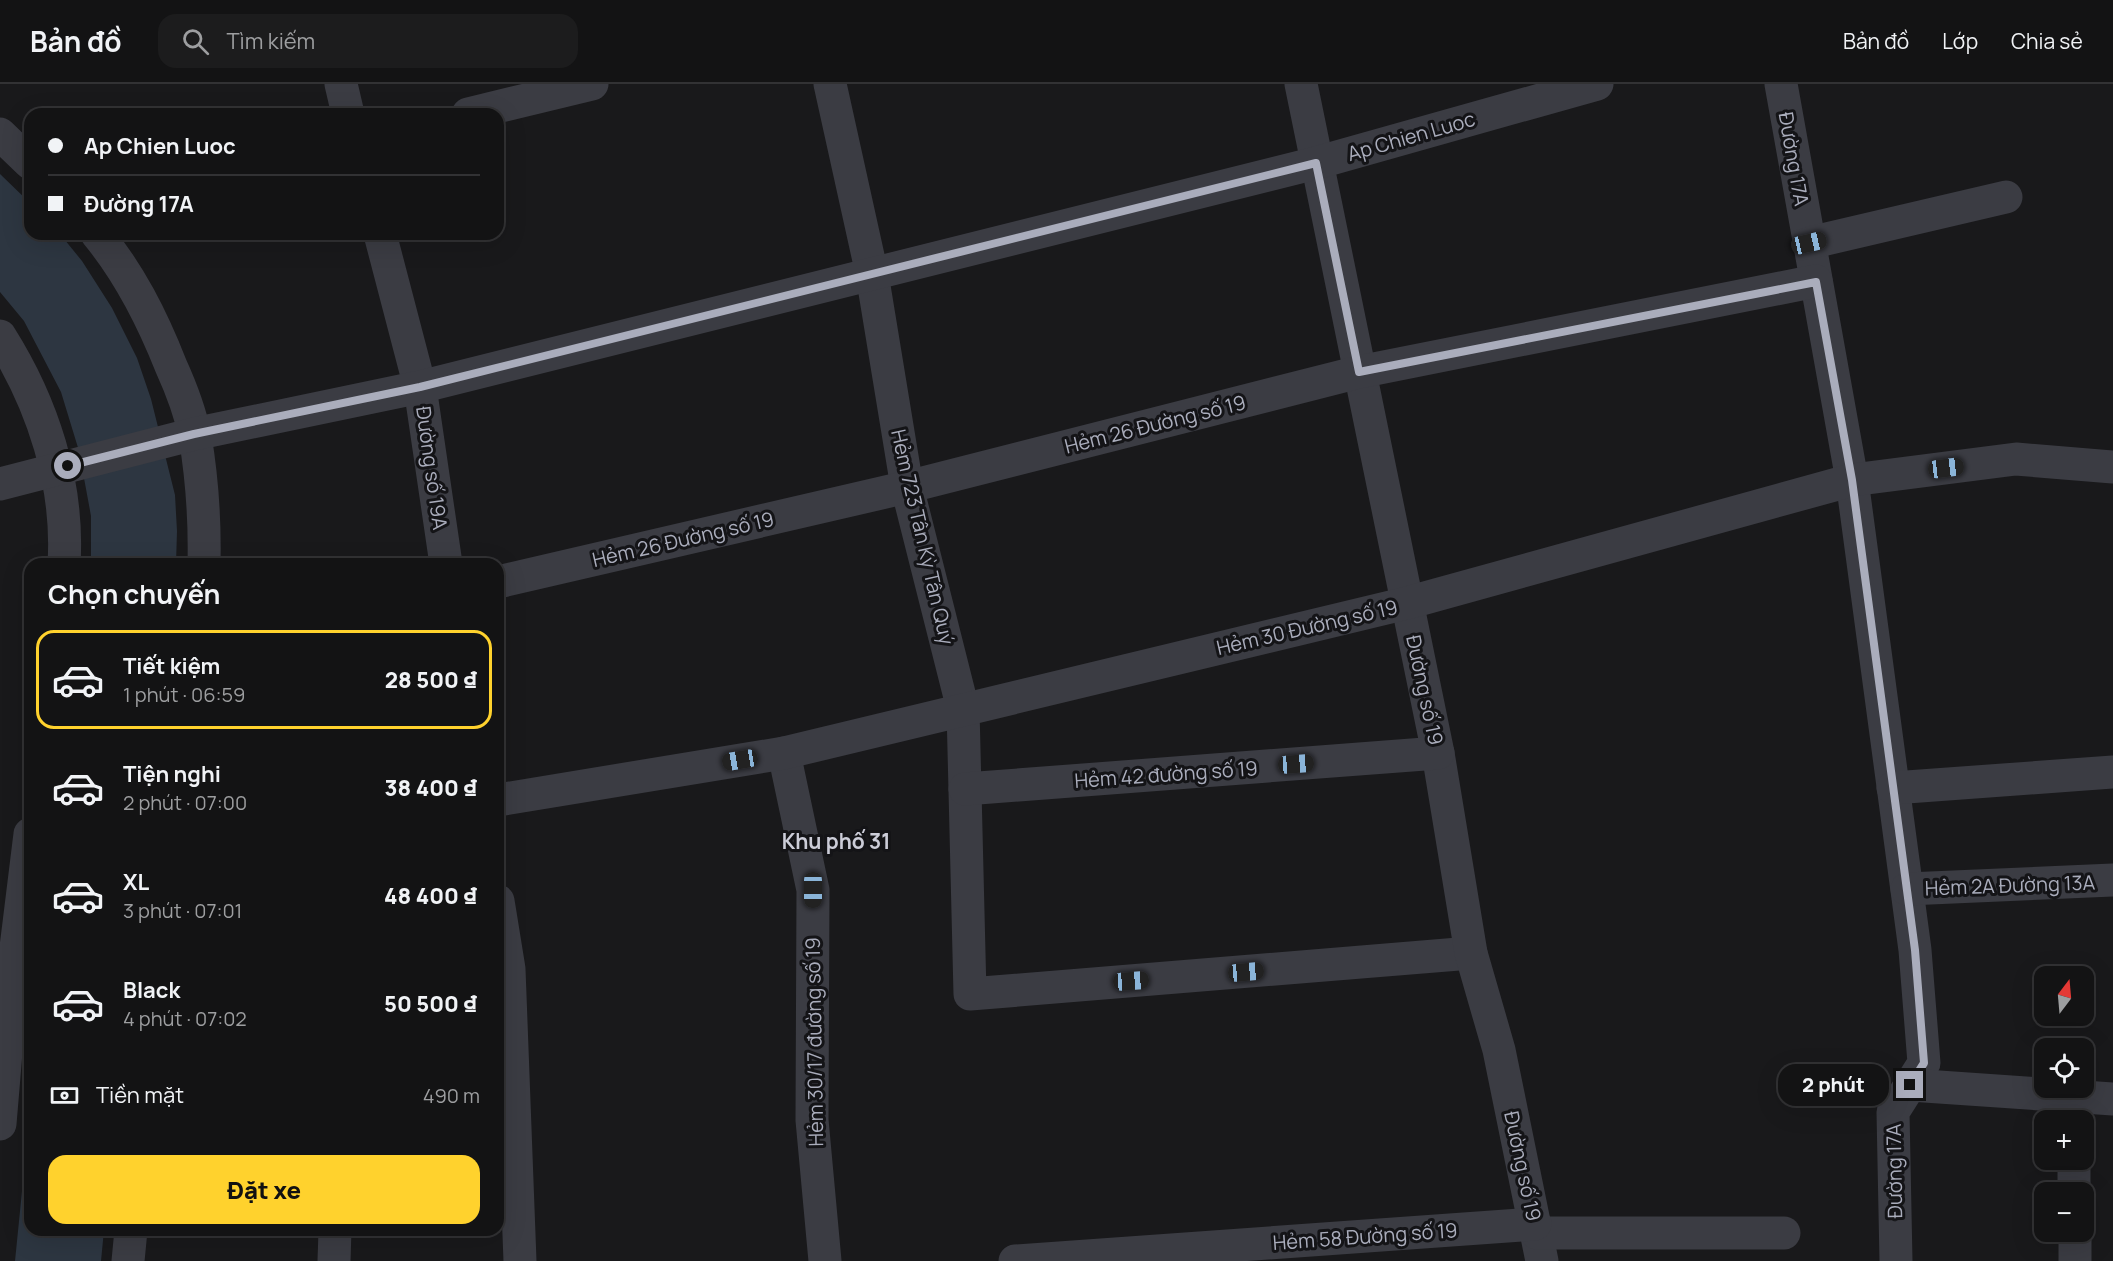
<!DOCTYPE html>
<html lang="vi">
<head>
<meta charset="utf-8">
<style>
  body { margin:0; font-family:Manrope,sans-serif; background:#1c1c1d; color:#f1f3f6; height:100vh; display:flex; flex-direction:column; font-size:22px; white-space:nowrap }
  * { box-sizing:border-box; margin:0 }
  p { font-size:20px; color:#9d9ea0 }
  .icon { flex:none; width:33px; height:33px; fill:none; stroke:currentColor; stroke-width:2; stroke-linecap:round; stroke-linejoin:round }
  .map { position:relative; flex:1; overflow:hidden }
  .side { position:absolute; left:24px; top:474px; width:480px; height:678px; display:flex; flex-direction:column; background:#131314; border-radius:18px; box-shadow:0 6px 24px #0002,0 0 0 2px #323234 }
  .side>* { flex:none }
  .top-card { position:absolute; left:24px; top:24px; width:480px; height:132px; border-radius:18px; box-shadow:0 6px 24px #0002,0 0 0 2px #323234; display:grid; align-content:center; height:132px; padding:0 24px; background:#131314 }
  .needle { width:39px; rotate:16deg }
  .fabs { position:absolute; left:2034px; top:882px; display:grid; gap:12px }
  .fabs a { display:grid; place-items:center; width:60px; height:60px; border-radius:12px; background:#131314; box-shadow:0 6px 24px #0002,0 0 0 2px #323234; font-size:30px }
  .end { position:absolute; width:27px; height:27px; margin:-14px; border:8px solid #aaadbc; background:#111; box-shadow:0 0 0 3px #111 }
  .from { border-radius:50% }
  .bubble { position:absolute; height:42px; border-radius:18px; background:#131314; box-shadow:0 6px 24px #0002,0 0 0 2px #323234; font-size:20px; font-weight:800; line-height:42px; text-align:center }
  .car { position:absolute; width:18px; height:36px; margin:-18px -9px; border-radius:8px; box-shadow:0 0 4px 2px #0007; background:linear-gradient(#222 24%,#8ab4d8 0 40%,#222 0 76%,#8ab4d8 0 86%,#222 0) }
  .top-card b { display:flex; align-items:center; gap:21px; height:57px; font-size:22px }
  .top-card b+b { border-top:2px solid #323234 }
  .top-card i { width:15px; height:15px; background:#f1f3f6 }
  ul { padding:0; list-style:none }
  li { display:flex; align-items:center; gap:18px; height:99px; margin:0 12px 9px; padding:0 12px; border:3px solid transparent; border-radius:18px }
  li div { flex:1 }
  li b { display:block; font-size:22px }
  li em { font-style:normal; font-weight:800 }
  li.selected { border-color:#ffd22d }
  li>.icon { width:54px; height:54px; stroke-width:1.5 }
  h2 { padding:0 24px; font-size:27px; line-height:72px }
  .pay { display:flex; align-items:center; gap:15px; height:66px; padding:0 24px; font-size:22px }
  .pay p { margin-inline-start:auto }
  .primary-button { display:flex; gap:12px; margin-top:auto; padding:12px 24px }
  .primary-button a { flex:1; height:69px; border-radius:18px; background:#ffd22d; color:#111; font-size:24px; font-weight:800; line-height:69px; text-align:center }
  header { display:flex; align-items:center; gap:36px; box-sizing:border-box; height:84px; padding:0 30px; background:#131314; border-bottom:2px solid #323234 }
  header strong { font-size:28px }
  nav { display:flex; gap:33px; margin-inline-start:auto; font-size:21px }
  .search { width:420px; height:54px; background:#1c1c1d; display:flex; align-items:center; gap:15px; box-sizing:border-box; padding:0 21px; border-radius:18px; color:#9d9ea0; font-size:22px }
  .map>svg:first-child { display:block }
  .water { fill:#2d3641 }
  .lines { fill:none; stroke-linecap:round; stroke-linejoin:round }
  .minor { stroke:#3b3c43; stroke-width:33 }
  .route { stroke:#aaadbc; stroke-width:8 }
  .labels { text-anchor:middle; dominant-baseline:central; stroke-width:6; stroke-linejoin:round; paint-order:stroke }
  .street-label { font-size:20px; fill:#aaadbc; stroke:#141417 }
  .neighbourhood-label { font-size:21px; font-weight:bold; fill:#cccdd8; stroke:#141417 }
</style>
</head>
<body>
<header>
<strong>Bản đồ</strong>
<div class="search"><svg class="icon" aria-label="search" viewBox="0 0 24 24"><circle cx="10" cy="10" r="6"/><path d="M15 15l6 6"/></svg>Tìm kiếm</div>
<nav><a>Bản đồ</a><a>Lớp</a><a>Chia sẻ</a></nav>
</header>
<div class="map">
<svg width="2113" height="1177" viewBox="0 0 2113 1177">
  <rect width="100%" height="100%" fill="#19191b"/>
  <!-- water -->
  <g class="water">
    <polygon points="0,90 30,119 30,150 60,150 82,177 112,224 137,274 151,315 175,411 177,447 176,480 91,480 91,432 79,367 61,308 24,237 0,208"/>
    <polygon points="30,1027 30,1146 104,1146 101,1177 15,1177"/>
  </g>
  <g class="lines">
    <!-- minor -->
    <g class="minor">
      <polyline points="341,0 348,30"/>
      <polyline points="830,0 872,190 907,403 963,625 970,910 1471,869"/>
      <polyline points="1301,0 1438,669 1471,869 1499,966 1542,1177"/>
      <polyline points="1781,0 1852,396 1915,866 1924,979 1893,1028 1896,1177"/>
      <polyline points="468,30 592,0"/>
      <polyline points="0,50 30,79"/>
      <path d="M97,150C130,190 152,234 171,282C181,304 190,327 195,352C202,394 205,437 204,480"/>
      <polyline points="380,150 420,303 446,480"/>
      <polyline points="1809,159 2006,113"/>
      <path d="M0,252C43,320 69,400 64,480"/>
      <polyline points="0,400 194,350 420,303 1316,79 1597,0"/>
      <polyline points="498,498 907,403 1359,288 1816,197"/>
      <polyline points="784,669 813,806 812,1036 825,1177"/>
      <polyline points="1893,704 2113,688"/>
      <polyline points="965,705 1438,669"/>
      <polyline points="498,716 784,669 1407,519 1852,396 2016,375 2113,383"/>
      <polyline points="1907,805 2113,796"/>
      <polyline points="498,817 509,885 520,1177"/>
      <polyline points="1910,1001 2113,1015"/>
      <polyline points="0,1040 12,896 30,750"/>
      <polyline points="2074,1076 2074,1108"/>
      <polyline points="2075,1148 2075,1177"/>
      <polyline points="1537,1149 1784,1149"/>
      <polyline points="128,1177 131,1146"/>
      <polyline points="334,1177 335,1146"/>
      <polyline points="1015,1177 1535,1140"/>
    </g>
  </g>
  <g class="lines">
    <!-- route -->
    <polyline class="route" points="68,382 194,350 420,303 1316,79 1359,288 1816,198 1852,396 1915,866 1924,979 1910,1001"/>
  </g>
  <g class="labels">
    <!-- street labels -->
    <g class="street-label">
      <text transform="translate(1411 52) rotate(-16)">Ap Chien Luoc</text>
      <text transform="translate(1794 75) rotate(80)">Đường 17A</text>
      <text transform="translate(1155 340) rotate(-14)">Hẻm 26 Đường số 19</text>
      <text transform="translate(432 384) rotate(82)">Đường số 19A</text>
      <text transform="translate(923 453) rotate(77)">Hẻm 723 Tân Kỳ Tân Quý</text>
      <text transform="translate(683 455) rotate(-13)">Hẻm 26 Đường số 19</text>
      <text transform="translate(1307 543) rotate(-13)">Hẻm 30 Đường số 19</text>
      <text transform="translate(1425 606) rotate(78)">Đường số 19</text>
      <text transform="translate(1166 690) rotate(-4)">Hẻm 42 đường số 19</text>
      <text transform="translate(2010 801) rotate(-2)">Hẻm 2A Đường 13A</text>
      <text transform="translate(814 958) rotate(-91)">Hẻm 30/17 đường số 19</text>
      <text transform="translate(1523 1082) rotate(78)">Đường số 19</text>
      <text transform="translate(1894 1087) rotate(-91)">Đường 17A</text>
      <text transform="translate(1365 1152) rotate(-4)">Hẻm 58 Đường số 19</text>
    </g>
    <!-- neighbourhood labels -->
    <g class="neighbourhood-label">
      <text x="836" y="757">Khu phố 31</text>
    </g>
  </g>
</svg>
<div class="fabs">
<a><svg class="needle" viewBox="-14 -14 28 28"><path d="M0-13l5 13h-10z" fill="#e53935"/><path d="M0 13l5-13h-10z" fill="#9d9ea0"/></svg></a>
<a><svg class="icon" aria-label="locate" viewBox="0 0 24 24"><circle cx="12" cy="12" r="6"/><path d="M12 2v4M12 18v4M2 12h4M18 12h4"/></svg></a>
<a>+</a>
<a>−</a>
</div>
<i class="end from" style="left:68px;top:382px"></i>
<i class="end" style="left:1910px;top:1001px"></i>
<div class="bubble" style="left:1778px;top:980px;width:111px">2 phút</div>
<i class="car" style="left:1809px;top:159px;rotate:77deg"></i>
<i class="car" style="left:1946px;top:384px;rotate:83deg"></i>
<i class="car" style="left:740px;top:676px;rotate:261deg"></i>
<i class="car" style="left:1296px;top:680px;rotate:86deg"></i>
<i class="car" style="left:813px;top:806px;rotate:180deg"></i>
<i class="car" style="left:1246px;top:888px;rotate:85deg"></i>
<i class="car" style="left:1131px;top:897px;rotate:86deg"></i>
<div class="top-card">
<b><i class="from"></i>Ap Chien Luoc</b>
<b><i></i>Đường 17A</b>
</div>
<section class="side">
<h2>Chọn chuyến</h2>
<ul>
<li class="selected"><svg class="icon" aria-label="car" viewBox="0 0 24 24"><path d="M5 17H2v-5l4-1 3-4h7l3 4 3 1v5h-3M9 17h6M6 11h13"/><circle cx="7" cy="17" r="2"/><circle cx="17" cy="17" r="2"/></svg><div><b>Tiết kiệm</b><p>1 phút · 06:59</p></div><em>28 500 ₫</em></li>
<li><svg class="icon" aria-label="car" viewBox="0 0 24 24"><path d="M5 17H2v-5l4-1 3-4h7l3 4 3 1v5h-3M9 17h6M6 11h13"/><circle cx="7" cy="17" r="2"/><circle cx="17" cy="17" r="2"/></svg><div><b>Tiện nghi</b><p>2 phút · 07:00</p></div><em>38 400 ₫</em></li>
<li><svg class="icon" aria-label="car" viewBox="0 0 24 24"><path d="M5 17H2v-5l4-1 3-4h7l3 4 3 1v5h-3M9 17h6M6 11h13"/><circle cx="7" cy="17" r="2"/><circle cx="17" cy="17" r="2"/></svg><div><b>XL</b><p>3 phút · 07:01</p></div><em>48 400 ₫</em></li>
<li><svg class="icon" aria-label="car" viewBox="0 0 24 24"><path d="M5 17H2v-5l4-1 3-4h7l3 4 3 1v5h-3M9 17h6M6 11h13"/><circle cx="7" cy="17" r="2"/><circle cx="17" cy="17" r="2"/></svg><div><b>Black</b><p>4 phút · 07:02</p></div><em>50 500 ₫</em></li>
</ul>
<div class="pay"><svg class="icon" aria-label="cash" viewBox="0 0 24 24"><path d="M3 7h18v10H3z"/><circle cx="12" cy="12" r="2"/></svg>Tiền mặt<p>490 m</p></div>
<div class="primary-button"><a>Đặt xe</a></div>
</section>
</div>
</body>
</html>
